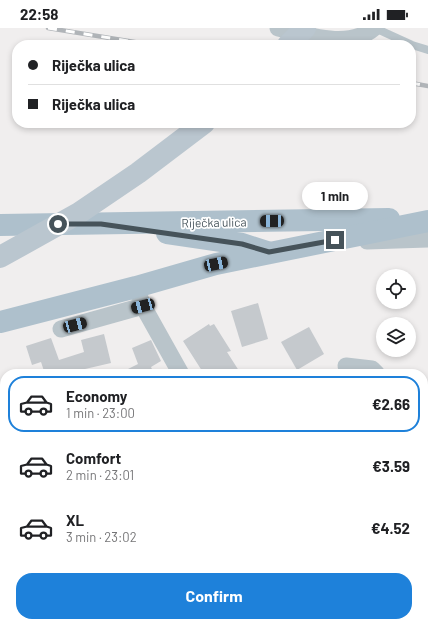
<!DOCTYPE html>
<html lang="en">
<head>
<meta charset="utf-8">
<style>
  body { margin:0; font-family:Barlow,sans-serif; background:#f6f6f6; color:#202124; height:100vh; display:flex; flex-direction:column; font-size:15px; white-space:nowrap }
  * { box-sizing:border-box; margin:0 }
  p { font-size:13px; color:#757577 }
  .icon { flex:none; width:22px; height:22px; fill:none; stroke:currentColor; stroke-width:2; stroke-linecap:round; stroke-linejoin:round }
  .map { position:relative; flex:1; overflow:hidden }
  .drawer { position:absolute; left:0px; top:341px; width:428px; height:258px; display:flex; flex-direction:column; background:#fff; border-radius:16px 16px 0 0; box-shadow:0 2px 6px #0003 }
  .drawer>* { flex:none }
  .guide { position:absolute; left:12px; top:12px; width:404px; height:88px; border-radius:16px; box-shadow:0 2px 6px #0003; display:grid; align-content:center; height:88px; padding:0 16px; background:#fff }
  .fabs { position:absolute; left:376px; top:241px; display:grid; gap:8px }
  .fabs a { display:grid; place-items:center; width:40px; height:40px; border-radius:50%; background:#fff; box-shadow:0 2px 6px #0003; font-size:20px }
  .end { position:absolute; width:18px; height:18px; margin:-9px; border:5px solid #46535a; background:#fff; box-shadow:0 0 0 2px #fff }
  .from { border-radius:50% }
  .bubble { position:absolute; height:28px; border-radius:14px; background:#fff; box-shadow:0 2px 6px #0003; font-size:13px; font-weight:700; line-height:28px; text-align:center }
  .car { position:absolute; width:12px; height:24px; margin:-12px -6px; border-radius:5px; box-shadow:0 0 3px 1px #0007; background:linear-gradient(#222 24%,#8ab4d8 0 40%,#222 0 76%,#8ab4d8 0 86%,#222 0) }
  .guide b { display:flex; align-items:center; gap:14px; height:38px; font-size:15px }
  .guide b+b { border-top:1px solid #e0e0e0 }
  .guide i { width:10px; height:10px; background:#202124 }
  ul { padding:7px 0 0; list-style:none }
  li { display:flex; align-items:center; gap:12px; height:56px; margin:0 8px 6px; padding:0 8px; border:2px solid transparent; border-radius:16px }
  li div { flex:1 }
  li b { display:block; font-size:15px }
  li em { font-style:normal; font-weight:700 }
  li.active { border-color:#1e81da }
  li>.icon { width:36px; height:36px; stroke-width:1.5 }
  .action { display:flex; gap:8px; margin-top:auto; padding:8px 16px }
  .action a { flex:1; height:46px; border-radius:16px; background:#1e81da; color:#fff; font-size:16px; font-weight:700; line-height:46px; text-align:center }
  .status { display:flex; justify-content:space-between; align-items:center; height:28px; padding:0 20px; background:#fff; direction:ltr }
  .status svg { height:11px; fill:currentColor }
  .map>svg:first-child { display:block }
  .grass { fill:url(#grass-dots) }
  .forest { fill:url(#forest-firs) }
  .building { fill:#c5c9cd }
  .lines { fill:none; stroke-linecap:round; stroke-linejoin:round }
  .lane { stroke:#b9c4ca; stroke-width:8 }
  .street { stroke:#b9c4ca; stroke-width:17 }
  .primary { stroke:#aec0cc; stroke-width:22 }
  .rail-casing { stroke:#b0b4b8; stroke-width:4.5 }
  .rail { stroke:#fff; stroke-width:3; stroke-dasharray:9; stroke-linecap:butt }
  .secondary-bridge { stroke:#bac6cf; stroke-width:22 }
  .route { stroke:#46535a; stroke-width:5 }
  .labels { text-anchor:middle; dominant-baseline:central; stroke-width:3.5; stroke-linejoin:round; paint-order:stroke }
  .street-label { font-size:12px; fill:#46535a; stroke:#fff }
</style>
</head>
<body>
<div class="status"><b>22:58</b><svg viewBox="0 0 49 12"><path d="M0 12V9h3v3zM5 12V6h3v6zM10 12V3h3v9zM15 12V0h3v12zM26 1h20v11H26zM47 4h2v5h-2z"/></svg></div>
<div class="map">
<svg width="428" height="599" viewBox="0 0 428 599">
  <defs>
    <pattern id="grass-dots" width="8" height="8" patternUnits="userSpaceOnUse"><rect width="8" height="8" fill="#bdedcb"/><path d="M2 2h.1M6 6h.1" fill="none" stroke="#a4cdb1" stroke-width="1.8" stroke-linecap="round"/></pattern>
    <pattern id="forest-firs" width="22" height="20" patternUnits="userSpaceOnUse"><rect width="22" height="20" fill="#bdedcb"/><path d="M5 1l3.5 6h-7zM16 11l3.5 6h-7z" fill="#a4cdb1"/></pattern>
  </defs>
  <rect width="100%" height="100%" fill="#f0eeee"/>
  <!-- grass -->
  <polygon class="grass" points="88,594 130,594 131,599 72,599"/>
  <!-- forest -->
  <polygon class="forest" points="161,594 392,594 393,599 146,599"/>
  <!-- building -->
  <g class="building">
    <polygon points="258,275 268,311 242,319 231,283"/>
    <polygon points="209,296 210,298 214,296 231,323 227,324 241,346 204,346 183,313"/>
    <polygon points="309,299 324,326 297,342 281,314"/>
    <polygon points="104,306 111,335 72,344 72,346 45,346 41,334 32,337 26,318 51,310 59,332 84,324 81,312"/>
    <polygon points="151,312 161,333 151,339 154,346 118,346 138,336 132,320"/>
  </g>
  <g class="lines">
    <!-- lane -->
    <polyline class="lane" points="375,0 412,17 428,22"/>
    <!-- street -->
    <g class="street">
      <path d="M278,0C308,7 348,22 374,0"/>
      <polyline points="367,213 428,211"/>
      <polyline points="136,259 143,278 181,346"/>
      <polyline points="61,301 143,278"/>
      <polyline points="346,338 372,341 377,346"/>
      <polyline points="423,404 428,410"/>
      <polyline points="0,422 5,424"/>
      <polyline points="0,586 5,588"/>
      <polyline points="38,594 50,596"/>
      <polyline points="319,594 321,599"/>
    </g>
    <!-- primary -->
    <g class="primary">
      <polyline points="0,197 389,191"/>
      <polyline points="167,205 242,216 267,224"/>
      <polyline points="0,294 136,259 216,236 428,193"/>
    </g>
    <!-- rail casing -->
    <g class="rail-casing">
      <g id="rail">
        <polyline points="48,0 153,17"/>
        <polyline points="411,55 428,58"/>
      </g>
    </g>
    <!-- rail -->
    <use href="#rail" class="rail"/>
    <!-- secondary-bridge -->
    <g class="secondary-bridge">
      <polyline points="288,17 305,0"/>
      <polyline points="0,229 79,185 138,145 204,95"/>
    </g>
  </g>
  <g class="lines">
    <!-- route -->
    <polyline class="route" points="58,196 101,196 242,216 269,224 335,212"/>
  </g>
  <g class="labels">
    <!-- street labels -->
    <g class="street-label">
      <text transform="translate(214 194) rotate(-1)">Riječka ulica</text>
    </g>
  </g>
</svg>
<div class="fabs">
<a><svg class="icon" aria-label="locate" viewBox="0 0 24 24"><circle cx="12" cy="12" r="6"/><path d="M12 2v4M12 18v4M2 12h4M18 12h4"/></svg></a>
<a><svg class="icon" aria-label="layers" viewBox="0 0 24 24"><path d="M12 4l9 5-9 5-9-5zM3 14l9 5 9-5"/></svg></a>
</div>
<i class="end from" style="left:58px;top:196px"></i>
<i class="end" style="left:335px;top:212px"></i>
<div class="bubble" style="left:302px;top:154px;width:66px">1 min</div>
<i class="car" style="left:272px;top:193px;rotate:269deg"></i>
<i class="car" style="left:216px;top:236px;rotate:78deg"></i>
<i class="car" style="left:143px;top:278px;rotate:255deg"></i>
<i class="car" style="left:75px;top:297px;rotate:75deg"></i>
<div class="guide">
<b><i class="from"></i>Riječka ulica</b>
<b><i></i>Riječka ulica</b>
</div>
<section class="drawer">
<ul>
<li class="active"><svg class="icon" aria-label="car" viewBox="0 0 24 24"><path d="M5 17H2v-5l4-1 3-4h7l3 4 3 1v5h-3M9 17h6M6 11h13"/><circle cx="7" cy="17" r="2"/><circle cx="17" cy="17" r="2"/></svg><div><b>Economy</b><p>1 min · 23:00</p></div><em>€2.66</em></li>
<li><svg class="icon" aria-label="car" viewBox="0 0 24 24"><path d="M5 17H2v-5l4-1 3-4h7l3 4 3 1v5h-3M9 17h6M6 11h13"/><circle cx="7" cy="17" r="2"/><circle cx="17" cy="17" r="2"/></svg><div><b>Comfort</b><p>2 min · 23:01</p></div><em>€3.59</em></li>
<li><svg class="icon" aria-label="car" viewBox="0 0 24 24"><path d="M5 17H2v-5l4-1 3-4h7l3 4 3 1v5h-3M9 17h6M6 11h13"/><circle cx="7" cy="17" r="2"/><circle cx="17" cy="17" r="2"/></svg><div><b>XL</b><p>3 min · 23:02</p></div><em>€4.52</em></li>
</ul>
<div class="action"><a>Confirm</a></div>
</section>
</div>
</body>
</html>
